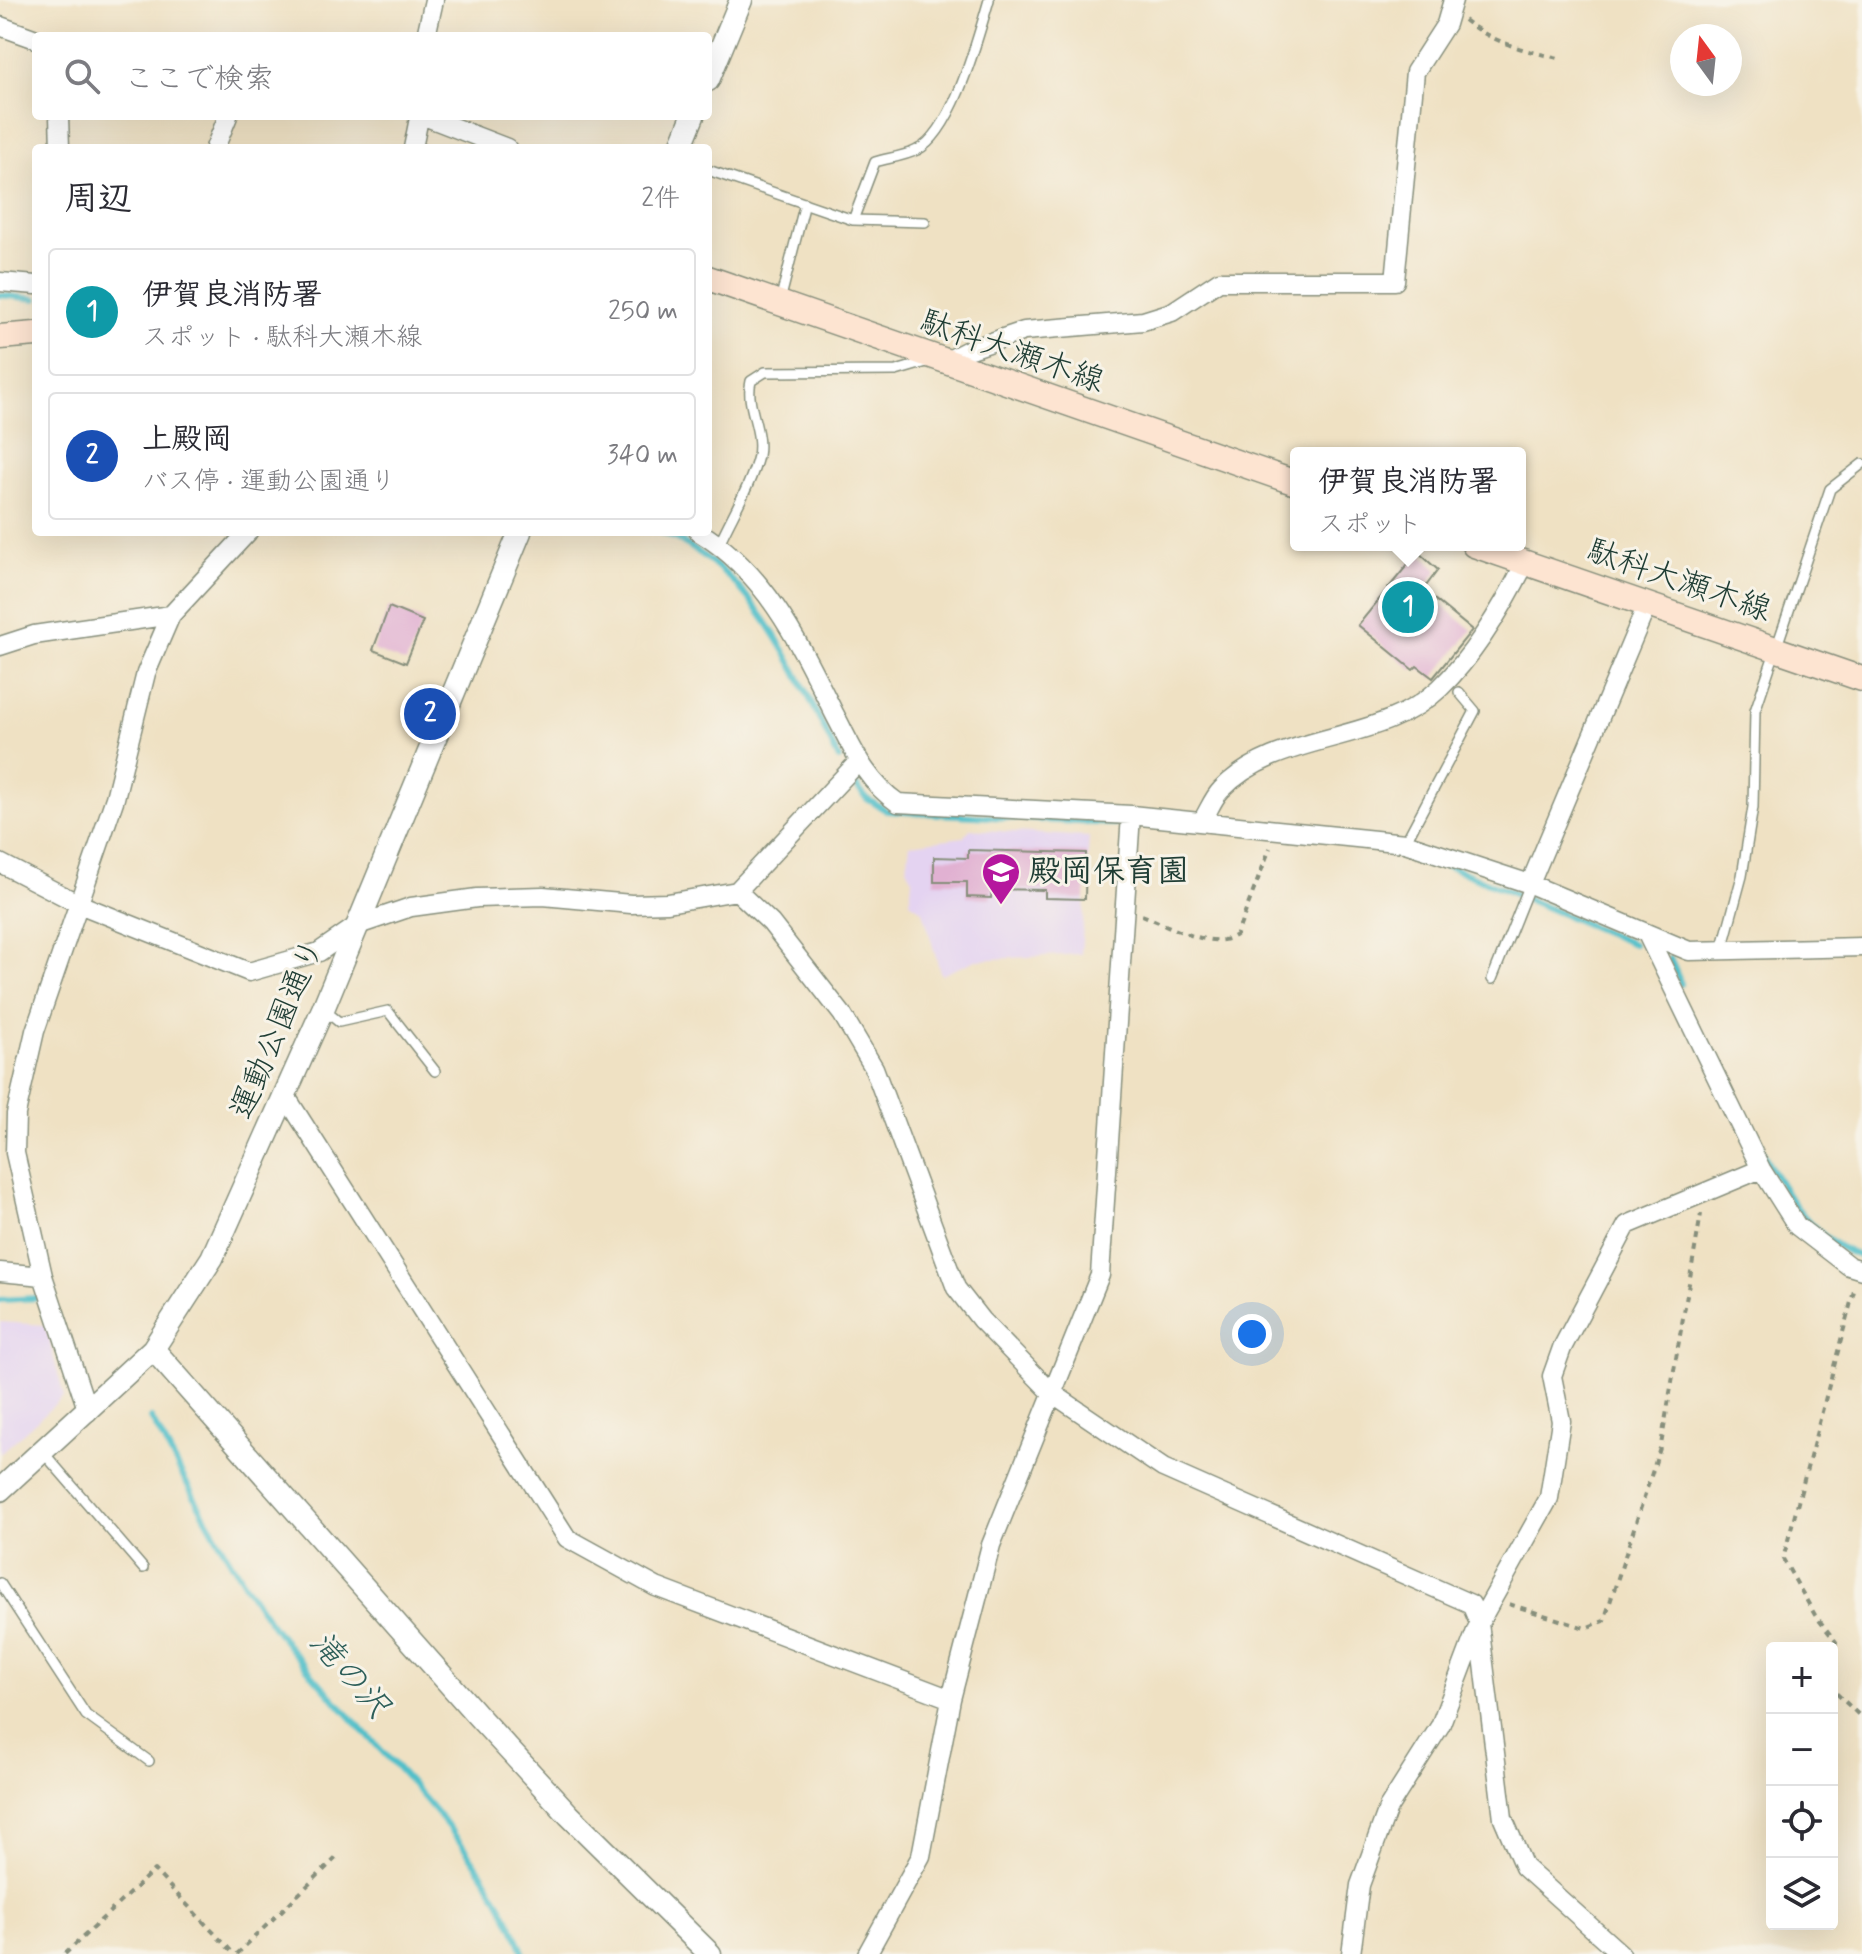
<!DOCTYPE html>
<html lang="ja">
<head>
<meta charset="utf-8">
<style>
  :root { --surface:#fff; --page:#f2f2f3; --text:#2b2b33; --muted:#7c7c81; --line:#e1e1e2; --accent:#7c3aed }
  body { margin:0; font-family:Mynerve,"Klee One",sans-serif; background:var(--page); color:var(--text) }
  .controls { position:absolute; right:24px; bottom:24px; display:grid; overflow:hidden; border-radius:8px; box-shadow:0 8px 32px #0002 }
  .controls button { width:72px; height:72px; display:grid; place-items:center; padding:0; border:0; border-bottom:2px solid var(--line); background:var(--surface); color:var(--text); font:40px sans-serif }
  .compass { position:absolute; left:1670px; top:24px; width:72px; height:72px; border-radius:50%; background:var(--surface); box-shadow:0 8px 32px #0002; rotate:345deg }
  .you { position:absolute; left:1252px; top:1334px; width:28px; height:28px; margin:-20px; border:6px solid #fff; border-radius:50%; background:#1a73e8; box-shadow:0 0 0 12px #1a73e833 }
  .badge { display:grid; place-items:center; width:52px; height:52px; border-radius:50%; background:var(--accent); color:#fff; font-size:26px; font-weight:700 }
  .pin { position:absolute; translate:-50% -50%; border:4px solid #fff; box-shadow:0 2px 8px #0006 }
  .popup { position:absolute; left:1290px; top:447px; width:236px; height:104px; box-sizing:border-box; display:grid; place-content:center; border-radius:8px; background:var(--surface); filter:drop-shadow(0 2px 6px #0005); font-size:26px; white-space:nowrap; color:var(--muted) }
  .popup b { font-size:30px; color:var(--text) }
  .popup::after { content:''; position:absolute; left:50%; top:100%; margin-left:-16px; border:16px solid transparent; border-top-color:var(--surface) }
  .list { margin:0; padding:0; list-style:none }
  h2 { display:flex; justify-content:space-between; align-items:center; height:104px; margin:0; padding:0 32px; font-size:34px }
  h2 small { font-size:26px; font-weight:400; color:var(--muted) }
  .list li { display:grid; grid-template-columns:52px 1fr auto; gap:24px; align-items:center; box-sizing:border-box; height:128px; margin:0 16px 16px; padding:0 16px; border:2px solid var(--line); border-radius:8px }
  .list b { display:block; font-size:30px; white-space:nowrap }
  .list p { margin:0; font-size:26px; white-space:nowrap; color:var(--muted) }
  .list em { font-size:26px; font-style:normal; color:var(--muted) }
  .icon { flex:none; width:44px; height:44px; fill:none; stroke:currentColor; stroke-width:2; stroke-linecap:round; stroke-linejoin:round }
  .map { position:relative; flex:none; width:1862px; height:1954px; overflow:hidden }
  .search { position:absolute; background:var(--surface); box-shadow:0 8px 32px #0002; left:32px; top:32px; width:680px; height:88px; display:flex; align-items:center; gap:20px; box-sizing:border-box; padding:0 28px; border-radius:8px; color:var(--muted); font-size:30px }
  .panel { position:absolute; background:var(--surface); box-shadow:0 8px 32px #0002; left:32px; top:144px; width:680px; height:392px; border-radius:8px }
  .map>svg:first-child { display:block }
  .built { fill:#e4d3f1 }
  .lines { fill:none; stroke-linecap:round; stroke-linejoin:round }
  .stream { stroke:#51bfc9; stroke-width:6 }
  .building { fill:#e1b1d2 }
  .service-casing { stroke:#878f7c; stroke-width:12 }
  .minor-casing { stroke:#878f7c; stroke-width:21 }
  .tertiary-casing { stroke:#878f7c; stroke-width:25 }
  .secondary-casing { stroke:#878f7c; stroke-width:27 }
  .path { stroke:#878f7c; stroke-width:4; stroke-dasharray:6 6; stroke-linecap:butt }
  .service { stroke:#fff; stroke-width:9 }
  .minor { stroke:#fff; stroke-width:18 }
  .tertiary { stroke:#fff; stroke-width:22 }
  .secondary { stroke:#fde4d1; stroke-width:24 }
  .labels { text-anchor:middle; dominant-baseline:central; stroke-width:6; stroke-linejoin:round; paint-order:stroke }
  .street-label { font-size:32px; fill:#1f3d34; stroke:#f7f3e8 }
  .poi-label { font-size:32px; font-weight:bold; fill:#1f3d34; stroke:#f7f3e8; text-anchor:start }
  .water-label { font-size:34px; font-style:italic; fill:#2c5e59; stroke:#f7f3e8 }
</style>
</head>
<body>
<div class="map">
<svg width="1862" height="1954" viewBox="0 0 1862 1954">
  <rect width="100%" height="100%" fill="#f7f3e8"/>
  <filter id="ink" filterUnits="userSpaceOnUse"><feTurbulence type="fractalNoise" baseFrequency=".0125" numOctaves="2"/><feDisplacementMap in="SourceGraphic" scale="16" xChannelSelector="R" yChannelSelector="G"/><feConvolveMatrix kernelMatrix="1 2 1 2 8 2 1 2 1" color-interpolation-filters="sRGB"/></filter>
  <filter id="wash" filterUnits="userSpaceOnUse"><feTurbulence type="fractalNoise" baseFrequency=".006" numOctaves="4" result="noise"/><feDisplacementMap in="SourceGraphic" scale="32" xChannelSelector="R" yChannelSelector="G"/><feGaussianBlur stdDeviation="1.8" result="paint"/><feColorMatrix in="noise" values="0 0 0 0 0 0 0 0 0 0 0 0 0 0 0 0 0 1.4 0 .05"/><feComposite in="paint" operator="in"/></filter>
  <g filter="url(#wash)">
    <rect width="100%" height="100%" fill="#efe1c3"/>
    <path class="built" d="M 970,829 L 1089,837 L 1081,954 L 976,960 L 941,975 L 923,911 L 910,902 L 912,879 L 907,867 L 910,844 L 964,837 Z
      M 0,1322 L 45,1325 L 64,1396 L 0,1454 Z"/>
    <g class="lines">
      <path class="stream" d="M 0,295 L 36,299
        M 661,532 C 758,572 795,671 839,759
        M 851,780 L 867,799 L 887,811 L 1114,824
        M 1392,851 L 1453,868 L 1633,944
        M 1670,958 L 1681,984
        M 1761,1149 C 1783,1192 1814,1242 1862,1257
        M 0,1300 L 38,1298
        M 151,1418 C 193,1492 236,1582 289,1647 C 367,1744 480,1835 524,1954"/>
    </g>
    <g id="blocks">
      <path class="building" d="M 1418,552 L 1438,570 L 1423,590 L 1472,630 L 1433,678 L 1417,666 L 1413,670 L 1358,625 Z
        M 389,607 L 423,621 L 406,663 L 373,650 Z
        M 968,850 L 1086,853 L 1085,899 L 1045,898 L 1045,890 L 992,889 L 991,898 L 967,897 L 967,882 L 934,882 L 934,857 L 968,858 Z"/>
    </g>
  </g>
  <g filter="url(#ink)">
    <use href="#blocks" fill-opacity="0" stroke="#878f7c" stroke-width="2"/>
    <g class="lines">
      <defs>
        <path id="service" d="M 708,170 L 853,220 L 875,162 C 889,158 905,156 917,150 C 953,133 978,37 989,0
          M 853,220 L 925,222
          M 780,301 L 805,203
          M 719,544 C 731,517 751,485 758,456 C 763,429 745,406 751,381 L 765,372 L 896,371 L 930,361
          M 1405,843 L 1475,711 L 1459,692
          M 1722,950 L 1742,876 L 1753,807 L 1755,711 L 1830,489 L 1862,464
          M 1492,979 L 1530,884
          M 323,1009 L 339,1022 L 388,1011 L 435,1071
          M 43,1452 L 143,1568
          M 0,1583 L 86,1715 L 149,1761"/>
        <path id="minor" d="M 0,26 L 36,39
          M 426,36 L 434,0
          M 59,116 L 60,148
          M 424,116 L 507,148
          M 215,148 L 228,116
          M 413,148 L 419,118
          M 0,282 L 36,285
          M 945,362 L 968,350 L 1024,331 L 1143,321 L 1172,312 L 1219,281 L 1395,281 L 1415,72 L 1446,24 L 1453,0
          M 699,532 C 767,573 800,645 835,715 C 853,749 865,780 898,803 L 1131,815 L 1405,843 L 1530,884 L 1689,951 L 1862,947
          M 0,646 L 34,635 L 171,615
          M 1202,821 C 1208,812 1213,798 1221,790 C 1278,730 1380,746 1440,688 C 1474,655 1504,605 1525,563
          M 0,863 L 79,904 L 249,972 L 319,952 L 358,925 L 411,907 L 477,898 L 543,896 L 631,904 L 668,903 L 737,891 L 859,761
          M 1530,884 L 1647,605
          M 737,891 L 771,923 L 842,1014 L 874,1068 L 956,1288 L 981,1320 L 1052,1393 L 1163,1468 L 1471,1604 L 1479,1623 L 1503,1818 L 1524,1867 L 1621,1954
          M 1648,936 L 1761,1169 L 1797,1226 L 1849,1266 L 1862,1270
          M 285,1095 L 567,1538 L 656,1587 L 951,1699
          M 0,1272 L 43,1276
          M 88,1412 L 43,1276 L 15,1153 L 16,1114 L 35,1031 L 115,798 L 146,673 L 171,615 L 248,532
          M 867,1954 L 921,1856 L 951,1699 L 991,1545 L 1100,1275 L 1131,815
          M 1351,1954 L 1360,1885 L 1388,1808 L 1440,1726 L 1479,1623 L 1549,1498 L 1561,1421 L 1552,1376 L 1562,1348 L 1627,1225 L 1761,1169"/>
        <path id="tertiary" d="M 708,80 L 741,0
          M 680,148 L 693,116
          M 153,1349 L 477,1715 L 569,1815 L 710,1954
          M 0,1490 L 153,1349 L 212,1258 L 323,1009 L 520,532"/>
        <path id="secondary" d="M 708,278 L 1296,483
          M 0,337 L 36,334
          M 1474,545 L 1862,679"/>
      </defs>
      <use href="#service" class="service-casing"/>
      <use href="#minor" class="minor-casing"/>
      <use href="#tertiary" class="tertiary-casing"/>
      <use href="#secondary" class="secondary-casing"/>
      <path class="path" d="M 1464,20 C 1495,44 1526,51 1563,59
        M 1142,915 C 1166,924 1215,953 1237,934 L 1270,848
        M 1509,1604 L 1585,1628 L 1604,1621 L 1661,1445 L 1701,1214
        M 1832,1656 L 1836,1642 L 1815,1615 L 1783,1559 L 1855,1287
        M 1832,1683 L 1833,1690 L 1862,1718
        M 65,1954 L 154,1870 L 234,1954
        M 237,1954 L 337,1857"/>
      <use href="#service" class="service"/>
      <use href="#minor" class="minor"/>
      <use href="#tertiary" class="tertiary"/>
      <use href="#secondary" class="secondary"/>
    </g>
  </g>
  <defs>
    <symbol id="school-pin" viewBox="-11 -11 22 30"><path d="M0 17L-7.5 6A9.5 9.5 0 1 1 7.5 6Z" fill="#b5179e" stroke="#f7f3e8"/><path d="M0-5L7-2L0 1L-7-2ZM-4 1L0 2.5L4 1V4Q0 6-4 4Z" fill="#fff"/></symbol>
  </defs>
  <g fill-rule="evenodd">
    <use href="#school-pin" x="979" y="850" width="44" height="60"/>
  </g>
  <g class="labels">
    <g class="street-label">
      <text transform="translate(1012 352) rotate(19)">駄科大瀬木線</text>
      <text transform="translate(1679 581) rotate(19)">駄科大瀬木線</text>
      <text transform="translate(278 1029) rotate(-67)">運動公園通り</text>
    </g>
    <g class="poi-label">
      <text x="1029" y="872">殿岡保育園</text>
    </g>
    <g class="water-label">
      <text transform="translate(349 1675) rotate(49)">滝の沢</text>
    </g>
  </g>
</svg>
<div class="controls">
<button>+</button>
<button>−</button>
<button><svg class="icon" aria-label="locate" viewBox="0 0 24 24"><circle cx="12" cy="12" r="6"/><path d="M12 2v4M12 18v4M2 12h4M18 12h4"/></svg></button>
<button><svg class="icon" aria-label="layers" viewBox="0 0 24 24"><path d="M12 4l9 5-9 5-9-5zM3 14l9 5 9-5"/></svg></button>
</div>
<svg class="compass" viewBox="-18 -18 36 36"><path d="M0-13l5 13h-10z" fill="#e53935"/><path d="M0 13l5-13h-10z" fill="#7c7c81"/></svg>
<div class="you"></div>
<div class="pin badge" style="left:1408px;top:607px;background:#0f9aa8">1</div>
<div class="popup"><b>伊賀良消防署</b>スポット</div>
<div class="pin badge" style="left:430px;top:714px;background:#1a4fb4">2</div>
<div class="search"><svg class="icon" aria-label="search" viewBox="0 0 24 24"><circle cx="10" cy="10" r="6"/><path d="M15 15l6 6"/></svg>ここで検索</div>
<section class="panel">
<h2>周辺<small>2件</small></h2>
<ul class="list">
<li><span class="badge" style="background:#0f9aa8">1</span><div><b>伊賀良消防署</b><p>スポット · 駄科大瀬木線</p></div><em>250 m</em></li>
<li><span class="badge" style="background:#1a4fb4">2</span><div><b>上殿岡</b><p>バス停 · 運動公園通り</p></div><em>340 m</em></li>
</ul>
</section>
</div>
</body>
</html>
